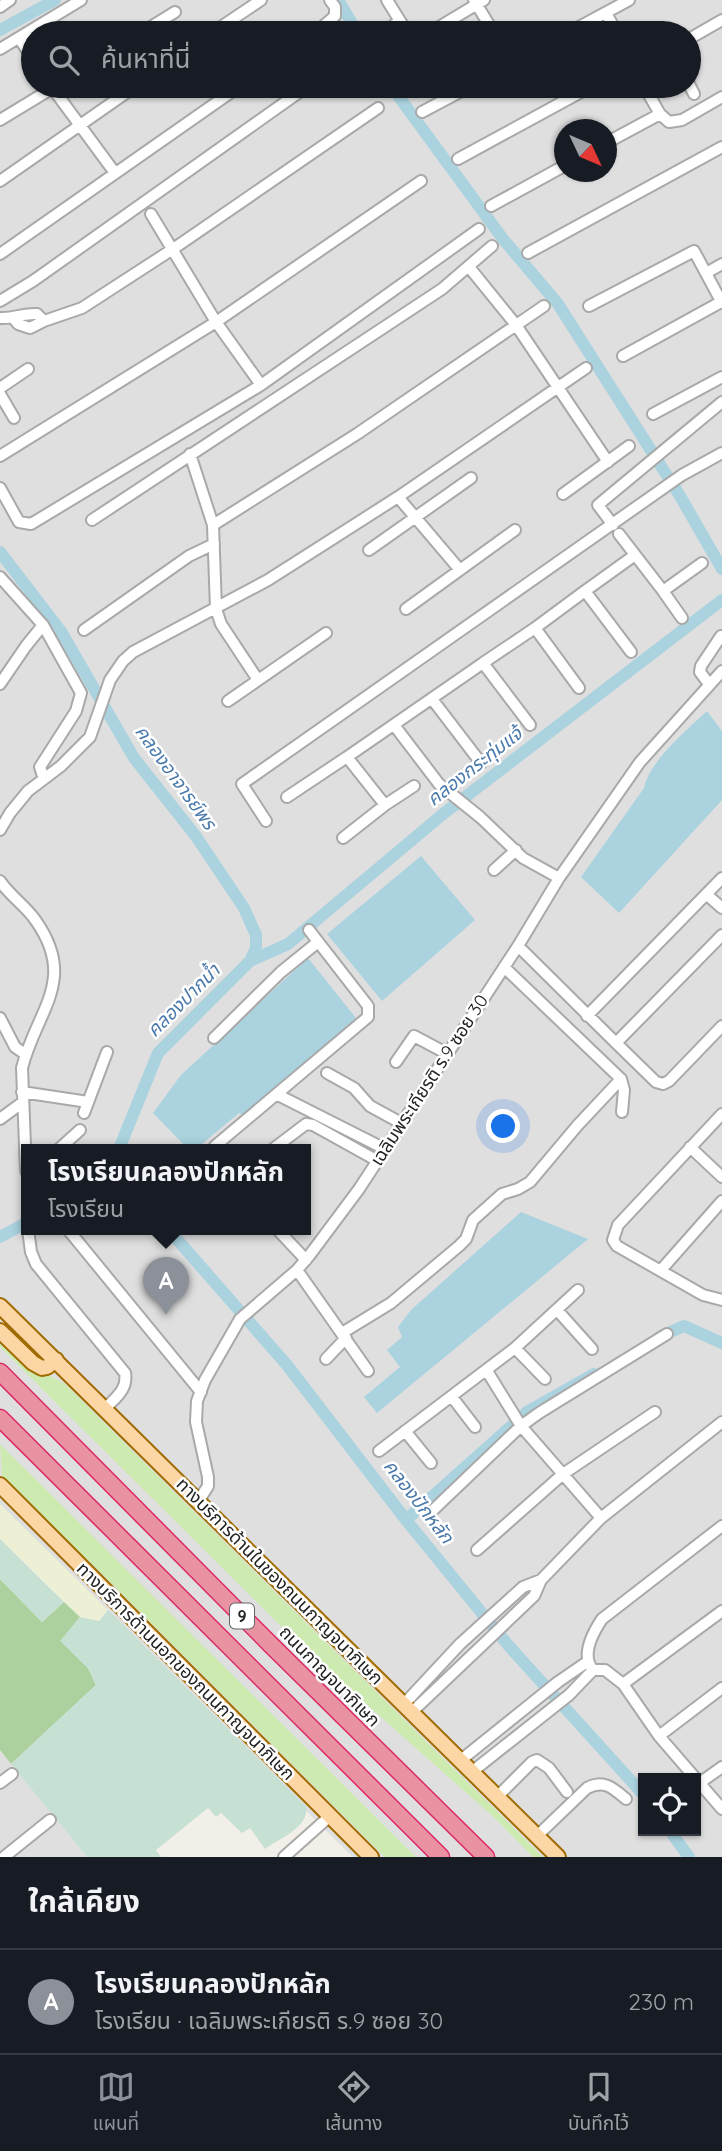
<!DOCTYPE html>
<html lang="th">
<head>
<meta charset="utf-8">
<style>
  :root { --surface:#171b24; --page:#242831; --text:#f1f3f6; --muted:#9ea1a6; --line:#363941; --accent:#8c9099 }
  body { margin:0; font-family:Quicksand,"Noto Sans Thai",sans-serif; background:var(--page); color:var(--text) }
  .controls { position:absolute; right:21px; bottom:21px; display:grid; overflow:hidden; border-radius:0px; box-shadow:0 2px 5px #0004 }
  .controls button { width:63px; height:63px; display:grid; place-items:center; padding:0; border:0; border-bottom:2px solid var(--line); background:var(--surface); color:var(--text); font:35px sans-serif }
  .compass { position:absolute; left:554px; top:119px; width:63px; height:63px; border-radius:50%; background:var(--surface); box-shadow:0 2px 5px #0004; rotate:134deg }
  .you { position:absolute; left:504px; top:1127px; width:24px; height:24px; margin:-18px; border:5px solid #fff; border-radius:50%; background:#1a73e8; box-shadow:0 0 0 10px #1a73e833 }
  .badge { display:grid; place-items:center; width:46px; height:46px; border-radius:50%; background:var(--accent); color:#fff; font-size:23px; font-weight:700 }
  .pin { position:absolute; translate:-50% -58px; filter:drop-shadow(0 2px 4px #0008) }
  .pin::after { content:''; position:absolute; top:37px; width:24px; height:21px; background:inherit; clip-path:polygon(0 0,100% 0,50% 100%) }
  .popup { position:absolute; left:21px; top:1144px; width:290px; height:91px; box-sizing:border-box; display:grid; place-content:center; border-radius:0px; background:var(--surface); filter:drop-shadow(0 2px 5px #0005); font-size:23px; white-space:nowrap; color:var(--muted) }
  .popup b { font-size:26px; color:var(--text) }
  .popup::after { content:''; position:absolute; left:50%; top:100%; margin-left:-14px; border:14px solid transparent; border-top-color:var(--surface) }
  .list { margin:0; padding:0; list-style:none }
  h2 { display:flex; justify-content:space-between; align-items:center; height:91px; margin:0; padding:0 28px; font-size:30px }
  h2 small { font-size:23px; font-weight:400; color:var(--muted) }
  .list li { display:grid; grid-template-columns:46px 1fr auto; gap:21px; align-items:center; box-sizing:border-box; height:105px; padding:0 28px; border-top:2px solid var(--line) }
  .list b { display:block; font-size:26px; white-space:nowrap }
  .list p { margin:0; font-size:23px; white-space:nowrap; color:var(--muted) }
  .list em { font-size:23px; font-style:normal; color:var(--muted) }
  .icon { flex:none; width:38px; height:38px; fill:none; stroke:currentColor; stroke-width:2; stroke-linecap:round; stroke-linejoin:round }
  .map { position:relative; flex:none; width:722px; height:1857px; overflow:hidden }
  .search { position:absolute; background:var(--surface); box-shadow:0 2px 5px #0004; left:21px; right:21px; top:21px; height:77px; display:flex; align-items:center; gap:18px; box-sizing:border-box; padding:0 24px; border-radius:38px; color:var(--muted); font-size:26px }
  .sheet { height:196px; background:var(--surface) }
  nav { display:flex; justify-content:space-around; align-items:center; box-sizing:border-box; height:98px; border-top:2px solid var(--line); background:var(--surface); font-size:19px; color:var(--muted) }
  nav a { display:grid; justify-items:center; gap:4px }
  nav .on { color:var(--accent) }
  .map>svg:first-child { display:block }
  .residential { fill:#e0dfdf; fill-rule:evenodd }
  .farmland { fill:#eef0d5 }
  .grass { fill:#cdebb0 }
  .forest { fill:#add19e }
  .wetland { fill:#c6e0d4 }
  .water { fill:#aad3df }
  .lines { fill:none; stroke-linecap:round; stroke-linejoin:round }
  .canal { stroke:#aad3df; stroke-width:12 }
  .minor-casing { stroke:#a9a9a9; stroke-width:14 }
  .major-casing { stroke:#a06b00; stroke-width:18 }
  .highway-casing { stroke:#dc2a67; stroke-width:19 }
  .minor { stroke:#fff; stroke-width:10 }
  .major { stroke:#fcd6a4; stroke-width:14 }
  .highway { stroke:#e892a2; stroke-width:16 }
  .labels { text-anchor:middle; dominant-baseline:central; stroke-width:5; stroke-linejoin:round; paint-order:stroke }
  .shield { fill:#fff; stroke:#646464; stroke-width:2 }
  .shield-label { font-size:16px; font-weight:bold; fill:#222 }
  .street-label { font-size:18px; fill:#222; stroke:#fff }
  .water-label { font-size:19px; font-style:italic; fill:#4a7aab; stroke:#fff }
</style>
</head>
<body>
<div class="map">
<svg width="722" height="1857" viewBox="0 0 722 1857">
  <rect width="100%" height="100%" fill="#f2efe9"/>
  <path class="residential" d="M 0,0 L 722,0 L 722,1857 L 353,1857 L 0,1509 ZM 33,33 L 689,33 L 689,86 L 33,86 ZM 564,130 L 606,130 L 606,172 L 564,172 ZM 26,1149 L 306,1149 L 306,1229 L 26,1229 ZM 643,1778 L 696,1778 L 696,1831 L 643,1831 Z
    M 0,1750 L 87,1857 L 0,1857 Z"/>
  <path class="farmland" d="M 0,1504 L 108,1610 L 99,1622 L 81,1618 L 0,1539 Z"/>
  <path class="grass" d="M 0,1336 L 47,1374 L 65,1384 L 543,1857 L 533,1857 L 497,1820 L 303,1648 L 0,1347 Z
    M 0,1444 L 416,1857 L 385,1857 L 100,1572 L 2,1478 Z"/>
  <path class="forest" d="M 0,1579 L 42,1622 L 64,1602 L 80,1617 L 61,1641 L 88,1668 L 96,1685 L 11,1764 L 0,1750 Z"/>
  <path class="wetland" d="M 0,1539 L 64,1602 L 42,1622 L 0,1579 Z
    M 108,1610 L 306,1806 C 310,1827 280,1838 265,1849 L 250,1828 L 242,1833 L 221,1813 L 216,1817 L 208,1808 L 156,1850 L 161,1857 L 87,1857 L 11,1764 L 96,1685 L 88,1668 L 60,1641 L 80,1617 L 99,1621 Z"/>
  <path class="water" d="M 707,711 L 722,731 L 722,800 L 619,913 L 581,877 L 644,788 C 650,760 686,731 707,711 Z
    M 421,856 L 475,920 L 382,1001 L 327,934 Z
    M 308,958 L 356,1018 L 245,1116 L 239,1113 L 196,1149 L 188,1149 L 153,1113 L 181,1075 Z
    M 521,1212 L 588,1239 L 377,1413 L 364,1397 L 400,1367 L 387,1350 L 402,1337 L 398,1327 L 411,1310 Z"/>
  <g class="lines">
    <path class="canal" d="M 338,0 L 358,33
      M 0,30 L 55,0
      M 391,86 L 503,239 L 558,304 L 680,496 L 722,569
      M 0,552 L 62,633 L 134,758 L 195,835 L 244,908 L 256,935 L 256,948 L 250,961 L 158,1053 L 119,1149
      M 250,961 L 288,944 L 443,814 L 722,600
      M 168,1229 L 287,1365 L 406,1520 L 508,1645 L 643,1794
      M 0,1237 L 26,1223
      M 659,1337 L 684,1326 L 722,1343
      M 406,1520 L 527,1412 L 594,1374
      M 670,1831 L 689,1857"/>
    <defs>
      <path id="minor" d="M 474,0 L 491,28
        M 0,7 L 10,0
        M 606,13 L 617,33
        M 400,21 L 408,33
        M 141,33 L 175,12
        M 212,33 L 261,0
        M 315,33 L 335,16 L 335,7 L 330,0
        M 382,33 L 400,21 L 387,0
        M 429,33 L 484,0
        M 568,33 L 629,0
        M 19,38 L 33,59
        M 689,39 L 722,20
        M 0,49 L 81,0
        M 689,84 L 694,94
        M 51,86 L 115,173
        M 644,86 L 660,114 L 669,122 L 682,120 L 722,97
        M 422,112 L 471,86
        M 0,120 L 56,86
        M 606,143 L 660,114
        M 458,159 L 592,86
        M 0,181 L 136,86
        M 491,206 L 564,166
        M 151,214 L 216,322 L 261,385
        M 528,253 L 722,147
        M 0,254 L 240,86
        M 469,267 L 516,325 L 608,462
        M 706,273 L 722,264
        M 0,301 L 33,281 L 308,86
        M 589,306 L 694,251 L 722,303
        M 0,318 C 14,319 23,313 37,314 L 44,321
        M 14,319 L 18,324 L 30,328 L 44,321 L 82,308 L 173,249 L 378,108
        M 623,356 L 721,302
        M 0,388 L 28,369
        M 0,394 L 14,418
        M 653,414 L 722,377
        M 190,454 L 213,525 L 216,609 L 221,624 L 258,680
        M 0,456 L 216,322 L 421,181
        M 0,488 L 19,522 L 31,524 L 261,385 L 479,229
        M 563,494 L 629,446
        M 92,520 L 442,289 L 492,246
        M 213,525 L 357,434 L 544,306
        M 613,525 L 598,505 L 722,402
        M 619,534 L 663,591
        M 369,550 L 471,478
        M 460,570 L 398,497 L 586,368
        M 0,577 L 43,625 L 81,693 L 76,711 L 40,767 L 44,779
        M 406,609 L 515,530
        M 682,618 L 663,591 L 702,563
        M 84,630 L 189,556 L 214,544
        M 631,652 L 585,591 L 635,555
        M 0,684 L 26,646 L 43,625
        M 709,684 L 700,672 L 701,666 L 721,636
        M 579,688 L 535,628 L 585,591
        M 432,699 L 481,763
        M 228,701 L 326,633
        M 394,725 L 439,784 L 480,817 L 523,858 L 559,878
        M 530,725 L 483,663 L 535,628
        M 414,786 L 385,805 L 347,757 L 483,663
        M 287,797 L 347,757
        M 266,821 L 242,784 L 682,475 L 722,453
        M 0,830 L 10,813 L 28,791 L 61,766 L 90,737 L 110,680 L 123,661 L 133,652 L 268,580 L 398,497
        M 343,838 L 385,805
        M 494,870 L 516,850
        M 0,881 C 10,896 26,906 36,921 C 78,981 36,1011 22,1068 L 26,1171
        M 706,894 L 722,908
        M 722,935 L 616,1043 L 656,1082 L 663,1084 L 669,1081 L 722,1026
        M 518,946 L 616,1043
        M 504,967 L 621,1079 L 624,1090 L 622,1112
        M 587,1016 L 722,878
        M 0,1018 L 15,1047 L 25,1054
        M 214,1038 L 281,972 L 318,942
        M 396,1062 L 414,1036 L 446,1053
        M 327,1073 L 354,1088 L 370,1106 L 401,1123
        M 22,1092 L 88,1102
        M 278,1095 L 383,1148
        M 84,1113 L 107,1052
        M 722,1114 L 618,1225 L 613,1240 L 617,1246 L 703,1295 L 722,1300
        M 0,1119 L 23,1102
        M 215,1146 L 368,1017 L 368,1006 L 309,930
        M 690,1147 L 722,1177
        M 59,1149 L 80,1130
        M 273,1149 L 306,1124 L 313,1125 L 376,1160
        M 28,1229 L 31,1252 L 36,1264 L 125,1373 C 128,1389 116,1397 106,1408
        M 277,1229 L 306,1260
        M 70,1232 L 201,1392
        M 297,1270 L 368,1371
        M 661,1270 L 722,1201
        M 557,1310 L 592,1349
        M 342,1333 L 391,1303 L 459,1246 L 466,1239 L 473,1220 L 502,1194 L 518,1189 L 530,1182 L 577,1126 L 621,1079
        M 515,1348 L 545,1379
        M 326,1359 L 346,1338
        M 487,1371 L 521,1426 L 601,1518
        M 452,1397 L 475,1427
        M 405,1431 L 431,1463
        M 379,1451 L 515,1348 L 578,1290
        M 198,1502 L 208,1486 L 208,1477 L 196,1422 L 197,1401 L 205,1380 L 240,1319 L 297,1270 L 309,1256 L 359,1189 L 518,946 L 559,878 L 640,762 L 722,671
        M 431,1512 L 521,1426 L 539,1413 L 667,1334
        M 477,1550 L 563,1474 L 655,1412
        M 593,1670 C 581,1656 592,1634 602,1619 L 722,1526
        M 623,1684 L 722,1611
        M 405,1703 L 460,1644 L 523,1587 L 541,1580
        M 413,1711 L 534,1596 L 541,1580 L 601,1518 L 722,1422
        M 659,1736 L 722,1688
        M 461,1760 L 558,1682 L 587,1662
        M 473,1771 L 569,1695 L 593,1670 L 605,1670 L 623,1684 L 659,1736 L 722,1809
        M 701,1782 L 722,1767
        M 0,1783 L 12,1774
        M 497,1797 L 532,1762 L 537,1760 L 549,1768 L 567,1792
        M 537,1836 L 587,1788 C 604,1779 613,1788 626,1799
        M 4,1857 L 50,1820
        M 284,1857 L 330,1816"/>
      <path id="major" d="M 0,1306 L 558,1857
        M 0,1331 L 33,1363 L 42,1368 L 47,1367 L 56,1360
        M 0,1485 L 371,1857"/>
      <path id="highway" d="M 0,1372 L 271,1645 L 486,1857
        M 0,1418 L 441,1857"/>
    </defs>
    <use href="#minor" class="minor-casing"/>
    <use href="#major" class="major-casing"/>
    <use href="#highway" class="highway-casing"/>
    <use href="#minor" class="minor"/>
    <use href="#major" class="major"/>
    <use href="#highway" class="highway"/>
  </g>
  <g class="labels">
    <rect class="shield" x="230" y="1603.5" width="24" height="25" rx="5"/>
    <g class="shield-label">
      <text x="242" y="1616">9</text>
    </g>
    <g class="street-label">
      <text transform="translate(429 1080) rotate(-57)">เฉลิมพระเกียรติ ร.9 ซอย 30</text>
      <text transform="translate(280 1581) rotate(45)">ทางบริการด้านในของถนนกาญจนาภิเษก</text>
      <text transform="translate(186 1671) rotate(45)">ทางบริการด้านนอกของถนนกาญจนาภิเษก</text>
      <text transform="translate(330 1676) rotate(45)">ถนนกาญจนาภิเษก</text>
    </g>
    <g class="water-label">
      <text transform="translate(474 766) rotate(-38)">คลองกระทุ่มแจ้</text>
      <text transform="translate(176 777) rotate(54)">คลองอาจารย์พร</text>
      <text transform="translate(183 1000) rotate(-45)">คลองปากน้ำ</text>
      <text transform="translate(419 1501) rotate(52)">คลองปักหลัก</text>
    </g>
  </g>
</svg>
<div class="controls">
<button><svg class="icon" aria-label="locate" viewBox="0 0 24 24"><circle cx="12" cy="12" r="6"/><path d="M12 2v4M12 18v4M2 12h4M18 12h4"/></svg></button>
</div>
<svg class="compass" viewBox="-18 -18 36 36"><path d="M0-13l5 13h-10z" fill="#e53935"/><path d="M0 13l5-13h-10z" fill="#9ea1a6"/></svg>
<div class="you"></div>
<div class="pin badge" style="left:166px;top:1315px">A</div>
<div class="popup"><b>โรงเรียนคลองปักหลัก</b>โรงเรียน</div>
<div class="search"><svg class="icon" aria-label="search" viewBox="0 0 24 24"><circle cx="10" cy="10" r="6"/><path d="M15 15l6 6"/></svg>ค้นหาที่นี่</div>
</div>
<section class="sheet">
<h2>ใกล้เคียง<small></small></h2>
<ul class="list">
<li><span class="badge">A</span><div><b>โรงเรียนคลองปักหลัก</b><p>โรงเรียน · เฉลิมพระเกียรติ ร.9 ซอย 30</p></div><em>230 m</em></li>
</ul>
</section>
<nav>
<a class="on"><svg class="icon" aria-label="map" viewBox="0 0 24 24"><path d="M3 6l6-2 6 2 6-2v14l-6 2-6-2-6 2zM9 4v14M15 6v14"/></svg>แผนที่</a>
<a><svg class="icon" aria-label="directions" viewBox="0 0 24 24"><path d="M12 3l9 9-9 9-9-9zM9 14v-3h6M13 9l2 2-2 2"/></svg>เส้นทาง</a>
<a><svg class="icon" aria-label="saved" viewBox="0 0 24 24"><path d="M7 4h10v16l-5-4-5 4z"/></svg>บันทึกไว้</a>
</nav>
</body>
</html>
